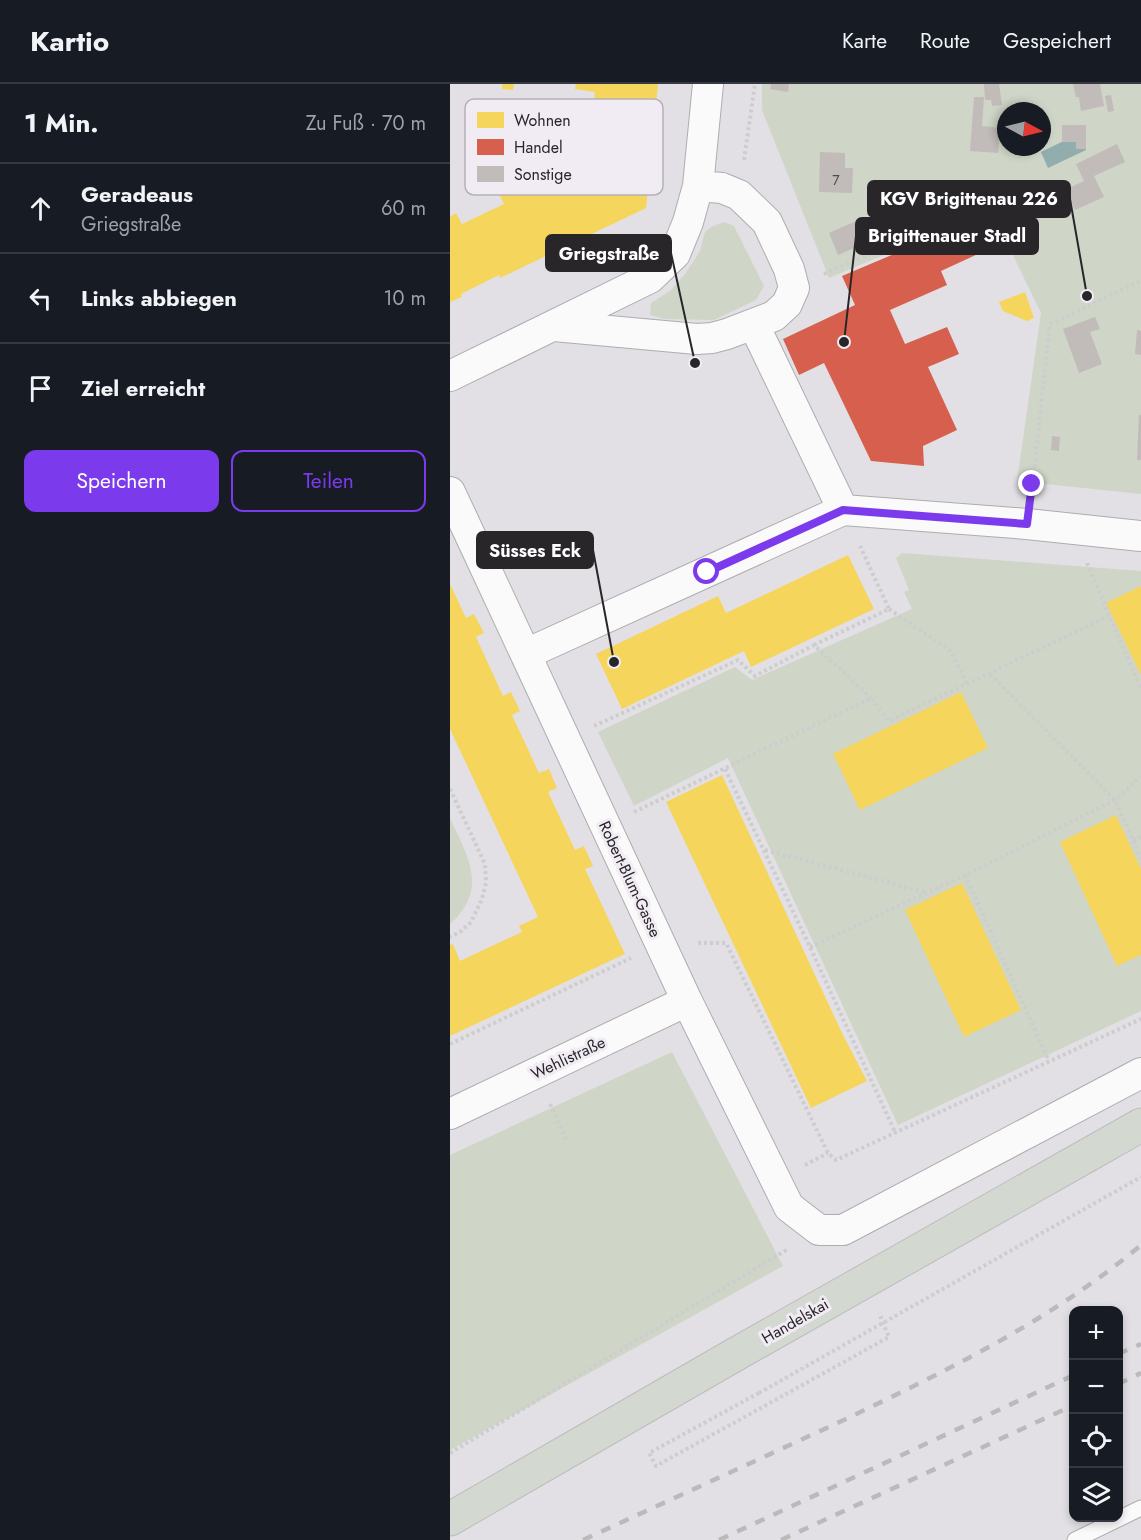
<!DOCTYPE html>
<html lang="de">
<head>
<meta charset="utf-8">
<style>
  :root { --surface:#171b24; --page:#20242c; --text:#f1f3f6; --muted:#9ea1a6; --line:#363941; --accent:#7c3aed }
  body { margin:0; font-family:Jost,sans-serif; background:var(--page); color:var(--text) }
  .controls { position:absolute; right:18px; bottom:18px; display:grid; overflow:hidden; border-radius:12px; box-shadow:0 3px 9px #0003 }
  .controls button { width:54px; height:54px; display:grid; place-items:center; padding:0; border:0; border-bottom:2px solid var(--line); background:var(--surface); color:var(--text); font:30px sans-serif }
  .compass { position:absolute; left:547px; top:18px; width:54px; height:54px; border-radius:50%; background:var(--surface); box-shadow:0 3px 9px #0003; rotate:97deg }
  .stop { position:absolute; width:18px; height:18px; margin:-14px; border:4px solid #7c3aed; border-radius:50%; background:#fff }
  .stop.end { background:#7c3aed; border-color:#fff; box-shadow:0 2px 6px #0008 }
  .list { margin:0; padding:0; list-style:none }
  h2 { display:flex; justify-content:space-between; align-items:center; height:78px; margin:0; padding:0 24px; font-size:26px }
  h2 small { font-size:20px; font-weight:400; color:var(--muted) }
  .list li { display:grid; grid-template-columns:39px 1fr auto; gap:18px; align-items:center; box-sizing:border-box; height:90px; padding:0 24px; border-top:2px solid var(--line) }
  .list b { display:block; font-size:22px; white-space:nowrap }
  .list p { margin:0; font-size:20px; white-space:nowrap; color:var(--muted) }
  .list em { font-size:20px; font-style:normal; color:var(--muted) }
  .actions { display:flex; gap:12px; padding:18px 24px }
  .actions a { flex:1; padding:14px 0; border:2px solid var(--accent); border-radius:12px; text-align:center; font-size:21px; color:var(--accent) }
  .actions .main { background:var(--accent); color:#fff }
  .icon { flex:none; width:33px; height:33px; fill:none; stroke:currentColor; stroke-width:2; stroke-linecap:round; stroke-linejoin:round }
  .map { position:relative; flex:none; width:691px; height:1456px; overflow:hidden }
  header { display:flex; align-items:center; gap:36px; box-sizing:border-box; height:84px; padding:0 30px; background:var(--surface); border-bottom:2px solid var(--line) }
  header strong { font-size:28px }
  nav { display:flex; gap:33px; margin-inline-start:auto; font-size:21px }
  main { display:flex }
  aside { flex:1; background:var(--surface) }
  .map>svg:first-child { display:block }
  .green { fill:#cfd5c7; fill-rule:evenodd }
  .water { fill:#91adae }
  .homes { fill:#f6d55c }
  .shops { fill:#d6604d }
  .building { fill:#c1bcb9 }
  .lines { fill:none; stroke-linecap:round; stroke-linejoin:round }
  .lane-casing { stroke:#adacaf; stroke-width:17 }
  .street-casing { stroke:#adacaf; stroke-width:32 }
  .highway-casing { stroke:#bdbcbe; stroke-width:35 }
  .path { stroke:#cecdce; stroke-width:4; stroke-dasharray:3 3; stroke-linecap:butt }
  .lane { stroke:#fbfafb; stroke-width:15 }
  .street { stroke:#fbfafb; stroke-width:30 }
  .highway { stroke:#d3d8d1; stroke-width:33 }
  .rail { stroke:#bababb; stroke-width:4.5; stroke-dasharray:10 10; stroke-linecap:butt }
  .highway-bridge-casing { stroke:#bdbcbe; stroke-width:35; stroke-linecap:butt }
  .path-bridge { stroke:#cecdce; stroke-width:4; stroke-dasharray:3 3; stroke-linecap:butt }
  .highway-bridge { stroke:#d3d8d1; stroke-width:33 }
  .route { stroke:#7c3aed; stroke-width:8 }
  .labels { text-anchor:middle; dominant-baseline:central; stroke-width:6; stroke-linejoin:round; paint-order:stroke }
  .number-label { font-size:14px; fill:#4e4c4d }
  .street-label { font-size:16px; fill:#282629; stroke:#f1ebf4 }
  .key { fill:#f1ebf4; stroke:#b5b0b7; stroke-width:1.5 }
  .key-label { font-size:16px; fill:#282629 }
  .leader { fill:none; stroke:#282629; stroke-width:2 }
  .callout-dot { fill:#282629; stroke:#f1ebf4; stroke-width:2 }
  .callout { fill:#282629; stroke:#282629; stroke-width:2 }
  .callout-label { font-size:18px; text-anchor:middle; font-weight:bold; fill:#fff }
</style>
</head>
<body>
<header>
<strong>Kartio</strong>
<nav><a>Karte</a><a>Route</a><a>Gespeichert</a></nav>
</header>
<main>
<aside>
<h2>1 Min.<small>Zu Fuß · 70 m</small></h2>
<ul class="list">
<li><svg class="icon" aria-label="ahead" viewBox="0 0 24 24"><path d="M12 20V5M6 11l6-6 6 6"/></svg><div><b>Geradeaus</b><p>Griegstraße</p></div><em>60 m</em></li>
<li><svg class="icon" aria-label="left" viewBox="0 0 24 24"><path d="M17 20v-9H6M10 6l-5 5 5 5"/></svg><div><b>Links abbiegen</b></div><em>10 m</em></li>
<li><svg class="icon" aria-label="arrive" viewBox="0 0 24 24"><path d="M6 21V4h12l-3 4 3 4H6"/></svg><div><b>Ziel erreicht</b></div></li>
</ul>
<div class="actions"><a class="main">Speichern</a><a>Teilen</a></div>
</aside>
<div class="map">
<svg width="691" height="1456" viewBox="0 0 691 1456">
  <rect width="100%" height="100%" fill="#e2e0e4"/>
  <path class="green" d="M 312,0 L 691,0 L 691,410 L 567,397 L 591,229 L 541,126 L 379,194 L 312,26 ZM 556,27 L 592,27 L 592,63 L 556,63 Z
    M 274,138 L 284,142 L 314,202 L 306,216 L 264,236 L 215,235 L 200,231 L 201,219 L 220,207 L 235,190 L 250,167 L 255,148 L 261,143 Z
    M 452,469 L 691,487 L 691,927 L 448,1041 L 278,674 L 184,722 L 148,648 L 285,583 L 302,596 L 462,525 L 454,508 L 459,506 L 446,474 Z
    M 0,734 C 18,773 39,805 0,840 Z
    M 222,968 L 333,1182 L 0,1366 L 0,1071 Z"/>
  <path class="water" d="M 628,50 L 636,66 L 598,84 L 591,68 Z"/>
  <path class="homes" d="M 52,0 L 64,0 L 63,6 L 52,5 Z
    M 126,0 L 208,0 L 196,124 L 50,194 L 49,191 L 11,210 L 12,213 L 0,218 L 0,133 L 6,129 L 12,140 L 54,120 L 49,110 L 55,107 L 51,100 L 61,94 L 65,102 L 71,99 L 77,109 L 122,86 L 118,84 L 121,80 L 112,73 L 120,63 L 129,69 L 132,65 L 137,69 L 145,8 L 125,5 Z
    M 575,208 L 584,234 L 577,237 L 553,227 L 549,218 Z
    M 398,471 L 424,525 L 301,583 L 294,567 L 172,625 L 146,570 L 268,512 L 276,529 Z
    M 0,500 L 16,534 L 24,530 L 34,549 L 26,553 L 53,612 L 61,608 L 70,627 L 62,631 L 89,689 L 99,685 L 107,704 L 98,708 L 125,766 L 134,762 L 143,782 L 135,785 L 175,870 L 0,952 L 0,861 L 3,860 L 10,877 L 72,848 L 69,842 L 88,833 L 0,645 Z
    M 691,502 L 691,591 L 656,519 Z
    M 511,608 L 538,664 L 410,726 L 383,670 Z
    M 272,691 L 392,949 L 417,997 L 361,1024 L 216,718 Z
    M 666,731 L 691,785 L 691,871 L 667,882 L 610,758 Z
    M 512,799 L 571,926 L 514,953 L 455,826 Z"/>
  <path class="shops" d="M 541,129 L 554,158 L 491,187 L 497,201 L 440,226 L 455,260 L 497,243 L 509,270 L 478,283 L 507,346 L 473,362 L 474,382 L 421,377 L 374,279 L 349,291 L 333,255 L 405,221 L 392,192 Z"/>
  <path class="building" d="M 321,0 L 339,0 L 338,8 L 320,5 Z
    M 534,0 L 549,0 L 552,21 L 542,22 L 541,16 L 535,16 Z
    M 623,0 L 650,0 L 654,22 L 631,27 L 629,13 L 626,13 Z
    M 661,11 L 664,27 L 658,28 L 655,12 Z
    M 524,13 L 534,13 L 532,42 L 550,44 L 548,69 L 520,67 Z
    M 612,41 L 636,41 L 636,65 L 626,65 L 626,58 L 612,58 Z
    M 667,60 L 675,78 L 644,92 L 654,113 L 625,126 L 615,106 L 634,97 L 626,80 Z
    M 370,68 L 395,69 L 395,84 L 403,84 L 402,109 L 369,108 Z
    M 587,100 L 600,130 L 552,150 L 540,122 Z
    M 413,134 L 423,156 L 388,171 L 379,149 Z
    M 645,233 L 650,245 L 640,248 L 652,280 L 629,289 L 613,245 Z
    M 687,246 L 691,247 L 691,271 L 685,270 Z
    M 689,331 L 691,331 L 691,376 L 687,376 Z
    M 602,352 L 610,353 L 609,367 L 601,366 Z"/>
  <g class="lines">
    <defs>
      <path id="lane" d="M 625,1456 L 691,1424"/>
      <path id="street" d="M 304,241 L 393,426
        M 104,242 L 247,255 L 262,254 L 277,250 L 324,232 L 337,220 L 344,204 L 339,185 L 317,138 L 289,111 L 272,104 L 248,102
        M 0,292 L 200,194 L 225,170 L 238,138 L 248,102 L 258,0
        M 0,408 L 237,917 L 339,1123 L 369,1146 L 393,1146 L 691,989
        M 76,570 L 393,426 L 577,440 L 691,452
        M 0,1030 L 237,917"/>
      <path id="highway" d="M 638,1071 L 691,1041
        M 0,1435 L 286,1270"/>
    </defs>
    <use href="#lane" class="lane-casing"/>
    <use href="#street" class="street-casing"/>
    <use href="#highway" class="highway-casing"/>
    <path class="path" d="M 294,76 L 305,0
      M 374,190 L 533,120
      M 582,407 L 600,240 L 691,197
      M 637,479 L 691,605
      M 439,525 L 501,567 L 517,600
      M 364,561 L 439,525 L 410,462
      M 540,590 L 665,716 L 691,775
      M 144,642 L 288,576 L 305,592 L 364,561 L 421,614
      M 275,685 L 360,863 L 445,1048
      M 0,705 L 35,780 L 36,799 L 32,815 L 21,838 L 10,848 L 0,853
      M 184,728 L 421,614 L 439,637 L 659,532
      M 683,756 L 691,753
      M 315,766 L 475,808
      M 515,791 L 599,977
      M 248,859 L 276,859 L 378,1069 L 386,1076 L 691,935
      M 360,863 L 515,791 L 665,716 L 691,693
      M 0,960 L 181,874
      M 100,1020 L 117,1058
      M 355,1081 L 378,1069
      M 309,1309 L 199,1369 L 206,1382 L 439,1253 L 429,1229
      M 0,1369 L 338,1165"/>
    <use href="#lane" class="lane"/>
    <use href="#street" class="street"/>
    <use href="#highway" class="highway"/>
    <path class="rail" d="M 668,1270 L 691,1260
      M 668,1300 L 691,1289
      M 133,1456 C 222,1415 310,1375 398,1334 C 500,1285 603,1235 691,1161
      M 269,1456 L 624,1291
      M 331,1456 L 624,1321"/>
    <defs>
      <path id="highway-bridge" d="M 286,1270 L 638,1071"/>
    </defs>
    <use href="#highway-bridge" class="highway-bridge-casing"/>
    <path class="path-bridge" d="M 309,1309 L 691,1093"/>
    <use href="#highway-bridge" class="highway-bridge"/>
  </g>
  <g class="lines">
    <path class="route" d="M 257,488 L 393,426 L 577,440 L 582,400"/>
  </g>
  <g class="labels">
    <g class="number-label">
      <text x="386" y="96">7</text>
    </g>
    <g class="street-label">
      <text transform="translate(180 795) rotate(65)">Robert-Blum-Gasse</text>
      <text transform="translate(118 974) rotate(-25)">Wehlistraße</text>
      <text transform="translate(345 1237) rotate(-30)">Handelskai</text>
    </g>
  </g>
  <rect x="15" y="15" width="198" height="96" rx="9" class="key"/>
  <rect x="27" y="28" width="27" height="16" fill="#f6d55c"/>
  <rect x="27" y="55" width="27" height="16" fill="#d6604d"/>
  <rect x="27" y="82" width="27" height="16" fill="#c1bcb9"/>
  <g class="key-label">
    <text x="64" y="42">Wohnen</text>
    <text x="64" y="69">Handel</text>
    <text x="64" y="96">Sonstige</text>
  </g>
  <path class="leader" d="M637 212L620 115M394 258L406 152M245 279L221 169M164 578L143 466"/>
  <g class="callout-dot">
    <circle cx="637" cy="212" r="6"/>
    <circle cx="394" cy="258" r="6"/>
    <circle cx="245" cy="279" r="6"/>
    <circle cx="164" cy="578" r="6"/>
  </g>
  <g class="callout">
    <rect x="418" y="97" width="202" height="36" rx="6"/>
    <rect x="406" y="134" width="182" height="36" rx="6"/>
    <rect x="96" y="151" width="125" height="36" rx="6"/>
    <rect x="27" y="448" width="116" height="36" rx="6"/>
  </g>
  <g class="callout-label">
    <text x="519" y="121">KGV Brigittenau 226</text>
    <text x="497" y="158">Brigittenauer Stadl</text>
    <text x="159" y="176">Griegstraße</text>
    <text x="85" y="473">Süsses Eck</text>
  </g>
</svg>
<div class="controls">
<button>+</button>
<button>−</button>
<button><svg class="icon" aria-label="locate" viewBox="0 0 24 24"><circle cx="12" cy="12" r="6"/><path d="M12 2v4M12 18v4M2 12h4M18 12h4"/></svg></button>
<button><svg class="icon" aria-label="layers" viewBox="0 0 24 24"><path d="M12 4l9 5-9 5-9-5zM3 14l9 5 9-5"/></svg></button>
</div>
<svg class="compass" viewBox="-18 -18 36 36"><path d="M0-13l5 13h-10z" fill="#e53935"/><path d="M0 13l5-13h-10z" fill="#9ea1a6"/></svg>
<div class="stop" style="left:257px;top:488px"></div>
<div class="stop end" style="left:582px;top:400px"></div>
</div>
</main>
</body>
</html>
